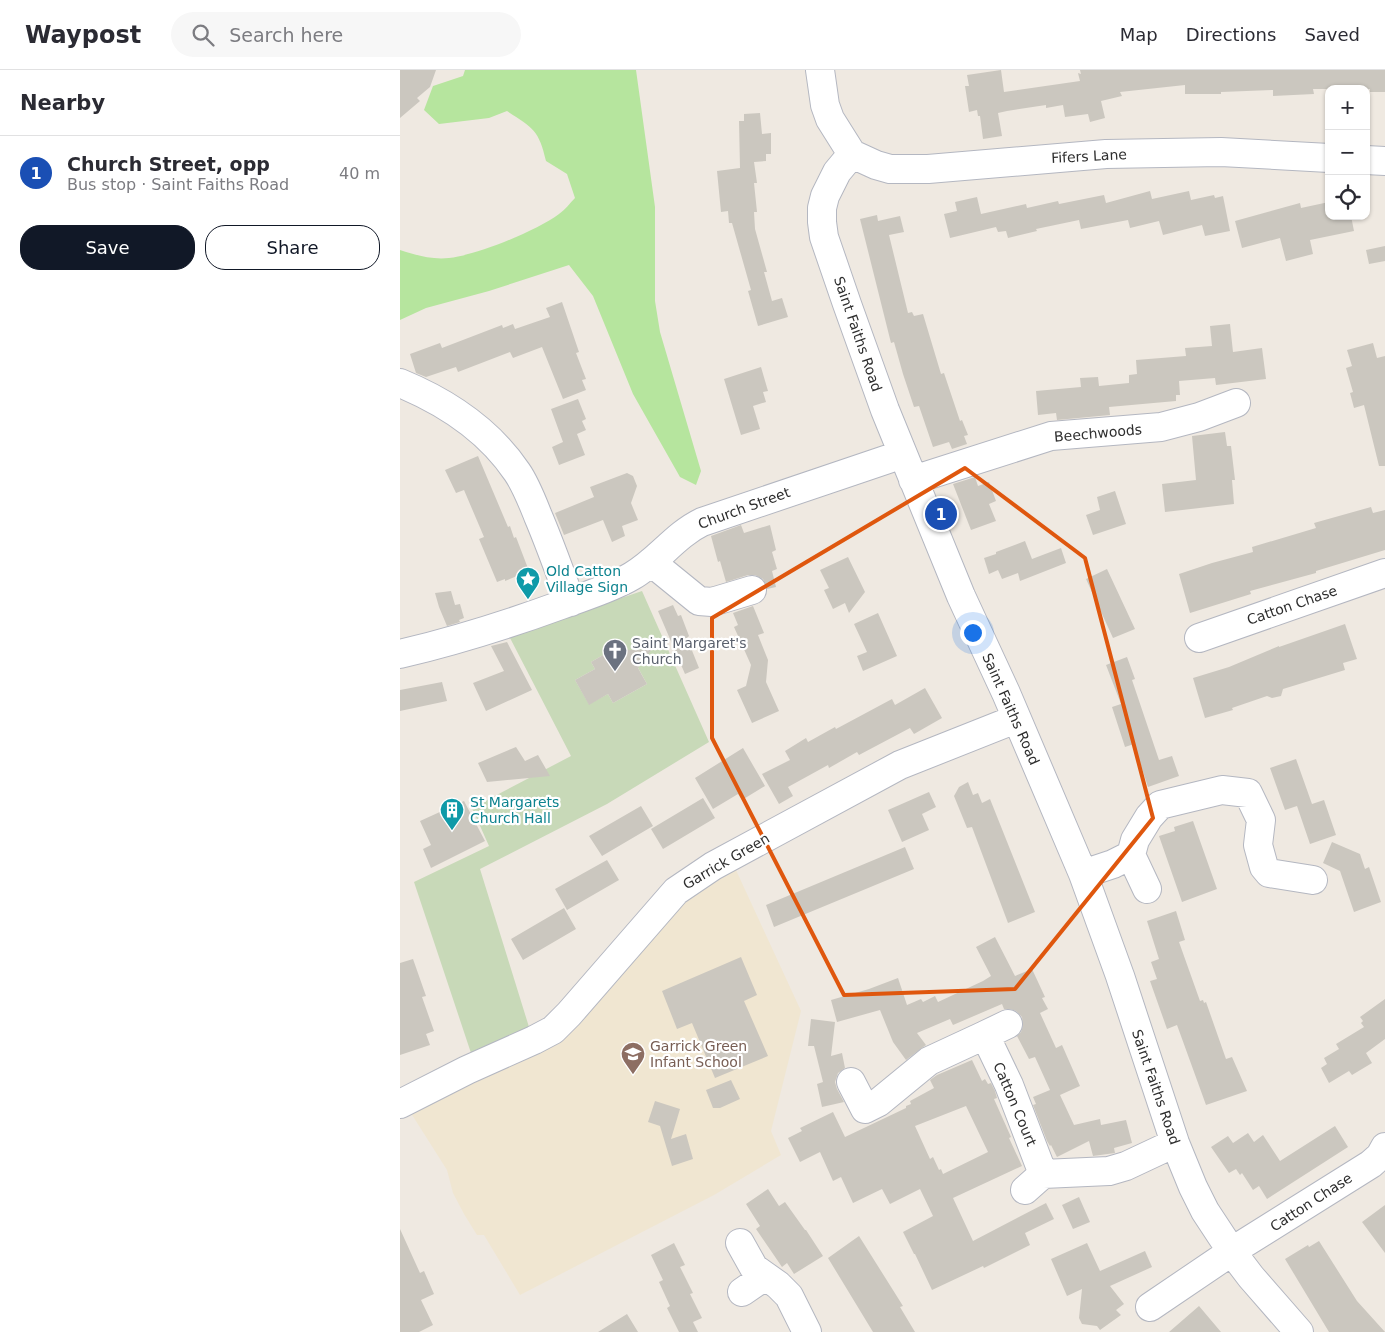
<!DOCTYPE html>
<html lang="en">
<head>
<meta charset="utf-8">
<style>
  :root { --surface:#fff; --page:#f7f7f7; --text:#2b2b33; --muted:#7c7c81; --line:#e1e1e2; --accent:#111827 }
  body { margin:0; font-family:"DejaVu Sans",sans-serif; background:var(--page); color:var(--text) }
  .controls { position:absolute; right:15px; top:15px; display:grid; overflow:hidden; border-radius:10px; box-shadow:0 1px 4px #0004 }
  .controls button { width:45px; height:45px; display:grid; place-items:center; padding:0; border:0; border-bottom:1px solid var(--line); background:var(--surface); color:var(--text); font:25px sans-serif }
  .you { position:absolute; left:572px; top:562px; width:18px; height:18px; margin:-12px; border:4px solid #fff; border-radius:50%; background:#1a73e8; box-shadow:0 0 0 8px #1a73e833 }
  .badge { display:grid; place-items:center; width:32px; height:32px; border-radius:50%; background:var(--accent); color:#fff; font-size:16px; font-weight:700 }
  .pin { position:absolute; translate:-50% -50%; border:2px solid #fff; box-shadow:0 1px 5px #0006 }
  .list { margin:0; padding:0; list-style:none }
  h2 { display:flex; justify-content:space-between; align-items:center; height:65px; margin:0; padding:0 20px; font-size:21px }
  h2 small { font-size:16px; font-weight:400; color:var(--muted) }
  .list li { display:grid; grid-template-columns:32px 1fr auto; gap:15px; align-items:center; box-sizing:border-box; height:75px; padding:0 20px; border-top:1px solid var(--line) }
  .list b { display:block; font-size:19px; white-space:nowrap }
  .list p { margin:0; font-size:16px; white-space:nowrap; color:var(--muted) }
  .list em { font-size:16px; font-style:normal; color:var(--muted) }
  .actions { display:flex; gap:10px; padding:15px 20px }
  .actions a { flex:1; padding:11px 0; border:1px solid var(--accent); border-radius:20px; text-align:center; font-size:18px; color:var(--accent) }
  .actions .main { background:var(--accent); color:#fff }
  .icon { flex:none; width:28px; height:28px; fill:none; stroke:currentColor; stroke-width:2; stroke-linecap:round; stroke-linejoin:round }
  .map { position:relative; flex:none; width:985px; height:1262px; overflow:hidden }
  header { display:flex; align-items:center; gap:30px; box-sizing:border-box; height:70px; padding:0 25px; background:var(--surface); border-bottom:1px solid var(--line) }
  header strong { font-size:24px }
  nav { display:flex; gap:28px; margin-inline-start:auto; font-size:18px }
  .search { width:350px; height:45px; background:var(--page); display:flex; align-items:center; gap:12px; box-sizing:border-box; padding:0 18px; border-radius:28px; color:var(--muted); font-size:19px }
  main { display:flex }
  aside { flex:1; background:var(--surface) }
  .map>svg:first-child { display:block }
  .education { fill:#f0e6d1 }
  .green { fill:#b6e59e }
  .cemetery { fill:#c8d9b8; fill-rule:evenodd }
  .building { fill:#cbc7bf; fill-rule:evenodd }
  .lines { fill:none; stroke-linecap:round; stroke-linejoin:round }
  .minor-casing { stroke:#b4b7c1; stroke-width:30 }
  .minor { stroke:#fff; stroke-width:28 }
  .marked { fill:none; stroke:#df570e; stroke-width:4; stroke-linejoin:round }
  .labels { text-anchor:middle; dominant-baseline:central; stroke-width:4.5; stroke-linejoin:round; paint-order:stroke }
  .street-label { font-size:14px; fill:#2e2e2e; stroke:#fff }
  .culture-label { font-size:14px; fill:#0d838f; stroke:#fff; text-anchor:start }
  .worship-label { font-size:14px; fill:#5b616d; stroke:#fff; text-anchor:start }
  .education-label { font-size:14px; fill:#785e54; stroke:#fff; text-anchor:start }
</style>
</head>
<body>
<header>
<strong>Waypost</strong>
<div class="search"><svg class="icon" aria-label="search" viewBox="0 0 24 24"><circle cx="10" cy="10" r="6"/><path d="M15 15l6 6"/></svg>Search here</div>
<nav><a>Map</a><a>Directions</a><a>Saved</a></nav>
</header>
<main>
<aside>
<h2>Nearby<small></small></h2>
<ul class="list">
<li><span class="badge" style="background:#1a4fb4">1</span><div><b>Church Street, opp</b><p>Bus stop · Saint Faiths Road</p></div><em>40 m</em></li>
</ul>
<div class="actions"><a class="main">Save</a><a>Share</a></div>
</aside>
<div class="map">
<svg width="985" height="1262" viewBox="0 0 985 1262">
  <rect width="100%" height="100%" fill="#efe9e1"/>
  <path class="education" d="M 335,798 L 401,941 L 371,1061 L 381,1085 L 314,1125 L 120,1225 L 84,1165 L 77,1165 L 64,1144 L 53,1123 L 47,1100 L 9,1040 L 152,970 L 290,821 Z"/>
  <path class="green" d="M 65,0 L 236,0 L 255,137 L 255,231 L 260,262 L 301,401 L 296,415 L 280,407 L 233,324 L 193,226 L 169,195 L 89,221 L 26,238 L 0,250 L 0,180 C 16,185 32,190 49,188 C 77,185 136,161 159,144 C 165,140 170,133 175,128 L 167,104 L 146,91 C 139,60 133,58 107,41 L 89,48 L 39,54 L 24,40 L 33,16 L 63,6 Z"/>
  <path class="cemetery" d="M 242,521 L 309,672 L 207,734 L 80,799 L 129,957 L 72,986 L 14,812 L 89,776 L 72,738 L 171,686 L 109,566 ZM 224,573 L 230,584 L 244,583 L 245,589 L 241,594 L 236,594 L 247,614 L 213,633 L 208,624 L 189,634 L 175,610 L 195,599 L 191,592 Z"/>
  <path class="building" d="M 0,0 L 36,0 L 30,17 L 17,28 L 20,31 L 0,48 Z
    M 601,0 L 604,22 L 680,11 L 678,3 L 681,4 L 680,0 L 985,0 L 985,22 L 970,22 L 970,19 L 913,19 L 914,24 L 873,26 L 873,20 L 821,22 L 821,24 L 785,24 L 785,15 L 720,22 L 722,26 L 701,31 L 705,48 L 690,52 L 688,44 L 665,47 L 663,35 L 646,38 L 646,35 L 607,41 L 598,43 L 602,66 L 583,69 L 580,46 L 578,46 L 577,40 L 569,42 L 565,16 L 569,16 L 567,5 Z
    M 360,43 L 362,64 L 371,63 L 371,84 L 366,84 L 366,91 L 354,92 L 357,113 L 354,113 L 357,142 L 354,142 L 355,159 L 367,202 L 364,202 L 372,231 L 382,228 L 388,247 L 358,256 L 348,221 L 351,220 L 332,153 L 329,153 L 328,141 L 321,142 L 317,101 L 340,98 L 339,51 L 344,51 L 344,44 Z
    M 750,121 L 752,129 L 789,121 L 791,130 L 814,125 L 815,128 L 823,126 L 830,161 L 805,166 L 802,155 L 763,165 L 759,151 L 730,158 L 728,150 L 681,159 L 679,150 L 636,159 L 637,161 L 608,168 L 606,161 L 598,162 L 596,157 L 550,168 L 544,144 L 557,141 L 555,132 L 577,127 L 581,144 L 626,134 L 627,138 L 658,131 L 659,134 L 704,125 L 706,133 Z
    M 929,132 L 929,146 L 951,146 L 954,161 L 910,170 L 913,184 L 886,191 L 880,168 L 842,178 L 835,151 L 900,133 L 901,138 Z
    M 477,145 L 478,151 L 500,146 L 504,162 L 489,165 L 508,243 L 512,242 L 514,246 L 523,244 L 541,304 L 544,303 L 560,351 L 562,350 L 568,365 L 564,366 L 567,374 L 552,379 L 549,372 L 533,377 L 519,336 L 514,337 L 503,304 L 494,272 L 491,273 L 460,149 Z
    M 985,176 L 985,191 L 969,194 L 966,180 Z
    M 162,232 L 179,282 L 176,283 L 186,309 L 182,310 L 186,320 L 163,329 L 142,277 L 113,288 L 110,282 L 58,302 L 56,297 L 26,307 L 16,303 L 10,284 L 40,273 L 42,278 L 102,255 L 103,258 L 113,254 L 115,259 L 150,247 L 146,238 Z
    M 830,254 L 833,282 L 862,278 L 866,309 L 816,315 L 815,308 L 779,311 L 780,325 L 776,325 L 776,331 L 709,337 L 710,345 L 657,350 L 656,343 L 638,345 L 636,321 L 681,317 L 680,308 L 698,307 L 699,316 L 729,313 L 729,305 L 737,304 L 736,290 L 786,286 L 785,278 L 812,276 L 810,256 Z
    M 973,273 L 977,288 L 985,286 L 985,396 L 979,396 L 964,335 L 954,338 L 950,323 L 953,322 L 946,298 L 952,296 L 947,280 Z
    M 361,297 L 368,321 L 363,322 L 366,332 L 353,336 L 360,359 L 341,365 L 324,309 Z
    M 178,329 L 186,349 L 182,351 L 186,360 L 177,364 L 185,385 L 159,395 L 152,377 L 163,372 L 151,339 Z
    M 825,362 L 827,376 L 831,376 L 835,410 L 832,410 L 834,434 L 765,442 L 762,414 L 796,410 L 792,366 Z
    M 78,386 L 108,457 L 110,456 L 114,468 L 116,467 L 129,501 L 105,511 L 105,509 L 97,512 L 79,469 L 84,467 L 64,420 L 56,423 L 45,400 Z
    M 227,403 L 233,406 L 237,416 L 231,433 L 238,450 L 222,456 L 225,466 L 212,472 L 203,450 L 164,465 L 155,443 L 194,427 L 190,417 Z
    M 575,407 L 578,416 L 589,412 L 596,431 L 589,434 L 596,451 L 571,460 L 553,414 Z
    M 715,421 L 726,454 L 693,465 L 686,445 L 700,440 L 697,427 Z
    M 971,437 L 973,443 L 985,440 L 985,480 L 916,501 L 916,503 L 850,521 L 851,524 L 790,543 L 779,504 L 812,493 L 853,482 L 852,477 L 916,458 L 914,453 Z
    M 341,455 L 344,463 L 370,455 L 376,480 L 372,482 L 377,499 L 372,501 L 376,517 L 367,519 L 363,509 L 355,505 L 348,505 L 326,512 L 320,491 L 318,492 L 311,466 Z
    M 625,471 L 632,489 L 661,478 L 666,493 L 620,511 L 618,503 L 602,509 L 598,500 L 589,504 L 584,488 L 596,484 L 596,482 Z
    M 448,487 L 465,522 L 449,543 L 445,533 L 433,539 L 424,520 L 429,518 L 420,500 Z
    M 707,499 L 735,559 L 713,568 L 686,509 Z
    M 51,521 L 55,535 L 60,534 L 64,548 L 59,550 L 60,552 L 47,556 L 39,537 L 35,523 Z
    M 273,535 L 278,546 L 281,545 L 289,566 L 287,568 L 299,598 L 285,604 L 258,541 Z
    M 353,536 L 364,563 L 358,565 L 368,590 L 366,612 L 379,641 L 352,653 L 337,620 L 346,616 L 351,595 L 334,557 L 338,555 L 333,543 Z
    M 478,543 L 497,586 L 463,601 L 457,586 L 467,582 L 454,554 Z
    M 945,554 L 957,589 L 943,593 L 945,600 L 883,619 L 881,626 L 872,628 L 867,626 L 832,638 L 833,640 L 805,648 L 793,608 L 829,597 L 879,576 L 879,577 Z
    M 107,572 L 132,620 L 86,641 L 73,613 L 104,601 L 91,576 Z
    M 224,573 L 228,580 L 252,579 L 238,598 L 247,614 L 213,633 L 208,624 L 189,635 L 175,610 L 195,599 L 191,592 Z
    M 727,587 L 735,609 L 732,610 L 759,690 L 772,686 L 779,706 L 748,717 L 734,674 L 725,677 L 712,637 L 721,634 L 706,595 Z
    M 42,612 L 47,631 L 0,641 L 0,620 Z
    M 525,618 L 542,648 L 514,664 L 510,658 L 459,685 L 457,682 L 429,698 L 428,695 L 388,717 L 393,726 L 379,734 L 362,704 L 390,690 L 385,681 L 406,668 L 408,672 L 435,657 L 436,659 L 492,629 L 495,635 Z
    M 116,677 L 125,691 L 138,685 L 150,706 L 87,712 L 78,693 Z
    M 343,678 L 365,716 L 342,730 L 338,724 L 313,739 L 295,708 Z
    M 896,689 L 912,734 L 924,730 L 936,765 L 910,774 L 897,736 L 885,740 L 870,698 Z
    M 568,712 L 573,725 L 578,723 L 582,733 L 590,729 L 635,842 L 608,853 L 572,757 L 567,758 L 554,726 L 559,717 Z
    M 529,722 L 536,737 L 522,744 L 529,760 L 502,772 L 488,740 Z
    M 303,728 L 315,748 L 263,779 L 251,759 Z
    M 64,731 L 85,771 L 31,798 L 23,779 L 31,775 L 20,751 Z
    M 241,736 L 253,756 L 202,786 L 189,766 Z
    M 793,751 L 817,819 L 782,832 L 759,766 L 775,761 L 774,757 Z
    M 932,772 L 960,784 L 965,799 L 969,797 L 981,832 L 954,842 L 940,801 L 923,793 Z
    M 505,777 L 514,799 L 374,857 L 366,835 Z
    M 207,790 L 219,810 L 167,840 L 155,819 Z
    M 164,838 L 176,859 L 123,890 L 111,869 Z
    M 776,841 L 785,870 L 779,872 L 800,931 L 803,930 L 804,933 L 806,932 L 826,989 L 832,987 L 847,1021 L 806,1035 L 777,955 L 767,959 L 750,911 L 757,909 L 751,892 L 759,889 L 747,851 Z
    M 595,867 L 615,906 L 632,899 L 645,927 L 642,928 L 648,939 L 640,943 L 656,978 L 662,975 L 680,1016 L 660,1025 L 674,1055 L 700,1049 L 701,1055 L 726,1050 L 732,1073 L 714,1078 L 715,1083 L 693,1086 L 689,1071 L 657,1087 L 651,1075 L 650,1076 L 647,1071 L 633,1035 L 636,1034 L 633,1027 L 650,1020 L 635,987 L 629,989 L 617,966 L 621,962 L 623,956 L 622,947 L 616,941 L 610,939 L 604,939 L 602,934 L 553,955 L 550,949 L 517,963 L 526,975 L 506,990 L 493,972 L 480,940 L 437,952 L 431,930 L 469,919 L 498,908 L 507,935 L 521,929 L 523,932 L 535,926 L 538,932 L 583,911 L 591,906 L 576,877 Z
    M 341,887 L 357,925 L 344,931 L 368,986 L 315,1008 L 292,953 L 277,959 L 262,921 Z
    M 13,889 L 26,926 L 22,927 L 34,961 L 26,964 L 30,975 L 0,985 L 0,893 Z
    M 985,929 L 985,969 L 966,983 L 972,993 L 952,1005 L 949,1001 L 929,1013 L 921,998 L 927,994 L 924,988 L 939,979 L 936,974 L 964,957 L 961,953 L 963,951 L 960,947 Z
    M 411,949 L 435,952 L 431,986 L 442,983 L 445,998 L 438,1003 L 435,1012 L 437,1019 L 444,1032 L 422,1037 L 417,1014 L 423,1012 L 414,976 L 408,976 Z
    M 572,990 L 582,1011 L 585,1009 L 588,1014 L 591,1013 L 595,1021 L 597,1028 L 594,1029 L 611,1067 L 609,1068 L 622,1096 L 553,1128 L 573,1171 L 646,1133 L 654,1149 L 625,1163 L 630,1175 L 584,1198 L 583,1196 L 532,1220 L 515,1184 L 514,1184 L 503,1162 L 533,1146 L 520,1119 L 490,1134 L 482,1119 L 453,1133 L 441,1107 L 433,1111 L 420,1082 L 400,1092 L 388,1068 L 402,1061 L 400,1058 L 433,1042 L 445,1067 L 506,1038 L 506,1036 L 511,1034 L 510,1031 L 534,1018 L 530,1010 L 537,1005 ZM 566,1036 L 588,1082 L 543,1104 L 541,1099 L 539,1100 L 533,1087 L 530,1089 L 515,1056 Z
    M 331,1010 L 340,1029 L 320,1038 L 313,1038 L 306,1020 Z
    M 255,1031 L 280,1039 L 271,1069 L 286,1064 L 293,1089 L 272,1096 L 260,1056 L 248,1052 Z
    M 935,1056 L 948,1077 L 867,1129 L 859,1116 L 853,1120 L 842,1103 L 840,1105 L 836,1099 L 829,1103 L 811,1077 L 828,1066 L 833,1073 L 848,1063 L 854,1072 L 863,1065 L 880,1091 Z
    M 368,1119 L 379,1136 L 385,1132 L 405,1160 L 406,1160 L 423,1186 L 394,1204 L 387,1193 L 382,1197 L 356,1159 L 360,1156 L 346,1134 Z
    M 679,1127 L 690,1152 L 673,1159 L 662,1135 Z
    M 985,1135 L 985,1183 L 962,1152 Z
    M 0,1159 L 20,1203 L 24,1201 L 34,1224 L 21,1230 L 33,1255 L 19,1262 L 0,1262 Z
    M 459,1166 L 503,1236 L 500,1237 L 515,1262 L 473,1262 L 428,1188 Z
    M 919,1171 L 957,1231 L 985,1262 L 929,1262 L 885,1189 L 908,1175 L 909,1177 Z
    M 274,1173 L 285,1195 L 280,1197 L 293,1223 L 290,1224 L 302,1248 L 293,1252 L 298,1262 L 279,1262 L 267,1238 L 270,1236 L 259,1212 L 263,1210 L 251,1185 Z
    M 687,1173 L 700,1201 L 745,1181 L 752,1197 L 710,1216 L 724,1234 L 716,1240 L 721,1245 L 700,1260 L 697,1256 L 682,1254 L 679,1248 L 682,1219 L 667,1226 L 651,1189 Z
    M 799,1236 L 821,1262 L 769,1262 Z
    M 227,1244 L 238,1262 L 198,1262 Z"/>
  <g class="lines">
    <defs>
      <path id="minor" d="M 420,0 L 425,35 L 430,49 L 452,84
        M 452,84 L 437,102 L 425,126 L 422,138 L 422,152 L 424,167 L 447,234 L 485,340 L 561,526 L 606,623 L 683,804 L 720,906 L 775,1073 L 793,1117 L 805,1141 L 832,1182 L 851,1207 L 899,1262
        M 452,84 L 476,95 L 490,99 L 528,99 L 706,84 L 821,82 L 929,88
        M 966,90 L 985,91
        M 0,313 C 46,332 88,359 117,402 C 126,415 132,431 138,446 C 150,474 160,503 171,532
        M 513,410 L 651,366 L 761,357 L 799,347 L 836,333
        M 251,492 L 299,531 L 312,532 L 352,520
        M 799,568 L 985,503
        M 0,584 C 55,571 109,554 161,535 C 185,526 210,519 232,506 C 258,491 275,465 302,452 L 503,384
        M 731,785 L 747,819
        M 683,804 L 713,794 L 731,785 L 735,770 L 749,747 L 760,735 L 822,720 L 848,723 L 861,750 L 858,775 L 864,797 L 869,803 L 913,810
        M 608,954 L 585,965 L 609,1015 L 643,1104
        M 451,1012 L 465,1039 L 479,1032 L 529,991 L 585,965
        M 0,1034 L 67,1000 L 134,970 L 153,960 L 169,944 L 276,821 L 313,796 L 500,695 L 616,649
        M 625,1120 L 643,1104 L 709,1101 L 726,1096 L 775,1073
        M 340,1173 L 354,1198 L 378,1215 L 389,1226 L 407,1262
        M 342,1222 L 358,1211 L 363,1205
        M 750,1237 L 840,1176 L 971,1094 L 980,1086 L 985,1077"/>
    </defs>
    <use href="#minor" class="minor-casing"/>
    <use href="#minor" class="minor"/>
  </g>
  <path class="marked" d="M 565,398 L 685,488 L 753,748 L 615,919 L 444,925 L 312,668 L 312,548 Z"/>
  <defs>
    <symbol id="sight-pin" viewBox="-11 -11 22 30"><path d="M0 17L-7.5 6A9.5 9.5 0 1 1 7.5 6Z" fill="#0f9aa8" stroke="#fff"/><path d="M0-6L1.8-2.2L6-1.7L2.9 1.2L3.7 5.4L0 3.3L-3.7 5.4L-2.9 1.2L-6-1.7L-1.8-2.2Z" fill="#fff"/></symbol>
    <symbol id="church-pin" viewBox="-11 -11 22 30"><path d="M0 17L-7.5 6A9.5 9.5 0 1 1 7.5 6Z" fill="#6b7280" stroke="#fff"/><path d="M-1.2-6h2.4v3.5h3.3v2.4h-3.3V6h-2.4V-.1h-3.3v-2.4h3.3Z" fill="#fff"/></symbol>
    <symbol id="building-pin" viewBox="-11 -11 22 30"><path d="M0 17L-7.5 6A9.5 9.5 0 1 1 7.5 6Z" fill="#0f9aa8" stroke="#fff"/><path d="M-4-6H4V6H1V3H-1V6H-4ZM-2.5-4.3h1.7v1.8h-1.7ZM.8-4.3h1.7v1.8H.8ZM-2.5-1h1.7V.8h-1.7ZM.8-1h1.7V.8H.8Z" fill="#fff"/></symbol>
    <symbol id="school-pin" viewBox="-11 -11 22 30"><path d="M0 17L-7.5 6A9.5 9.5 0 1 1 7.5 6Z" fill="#8d6e63" stroke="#fff"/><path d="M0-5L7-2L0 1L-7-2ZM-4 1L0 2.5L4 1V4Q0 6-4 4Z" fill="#fff"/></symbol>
  </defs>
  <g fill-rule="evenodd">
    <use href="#sight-pin" x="114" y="495" width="28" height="38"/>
    <use href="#church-pin" x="201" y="567" width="28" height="38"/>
    <use href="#building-pin" x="38" y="726" width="28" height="38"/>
    <use href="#school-pin" x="219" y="970" width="28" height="38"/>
  </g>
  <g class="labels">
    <g class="street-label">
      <text transform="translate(689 86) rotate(-3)">Fifers Lane</text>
      <text transform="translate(458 264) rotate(71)">Saint Faiths Road</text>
      <text transform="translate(698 363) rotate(-5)">Beechwoods</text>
      <text transform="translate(344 438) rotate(-20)">Church Street</text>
      <text transform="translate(892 535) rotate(-19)">Catton Chase</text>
      <text transform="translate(611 639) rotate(66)">Saint Faiths Road</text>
      <text transform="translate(326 791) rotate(-30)">Garrick Green</text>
      <text transform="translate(756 1017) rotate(71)">Saint Faiths Road</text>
      <text transform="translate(615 1034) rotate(67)">Catton Court</text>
      <text transform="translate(911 1132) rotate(-33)">Catton Chase</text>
    </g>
    <g class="culture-label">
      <text x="146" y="501">Old Catton<tspan x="146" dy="16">Village Sign</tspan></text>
      <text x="70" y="732">St Margarets<tspan x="70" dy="16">Church Hall</tspan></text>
    </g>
    <g class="worship-label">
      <text x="232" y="573">Saint Margaret's<tspan x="232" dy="16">Church</tspan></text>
    </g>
    <g class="education-label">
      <text x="250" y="976">Garrick Green<tspan x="250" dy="16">Infant School</tspan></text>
    </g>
  </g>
</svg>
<div class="controls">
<button>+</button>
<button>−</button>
<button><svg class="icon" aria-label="locate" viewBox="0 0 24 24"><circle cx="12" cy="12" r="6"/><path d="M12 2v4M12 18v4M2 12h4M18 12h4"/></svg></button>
</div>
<div class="you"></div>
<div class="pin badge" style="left:541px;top:444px;background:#1a4fb4">1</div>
</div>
</main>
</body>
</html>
